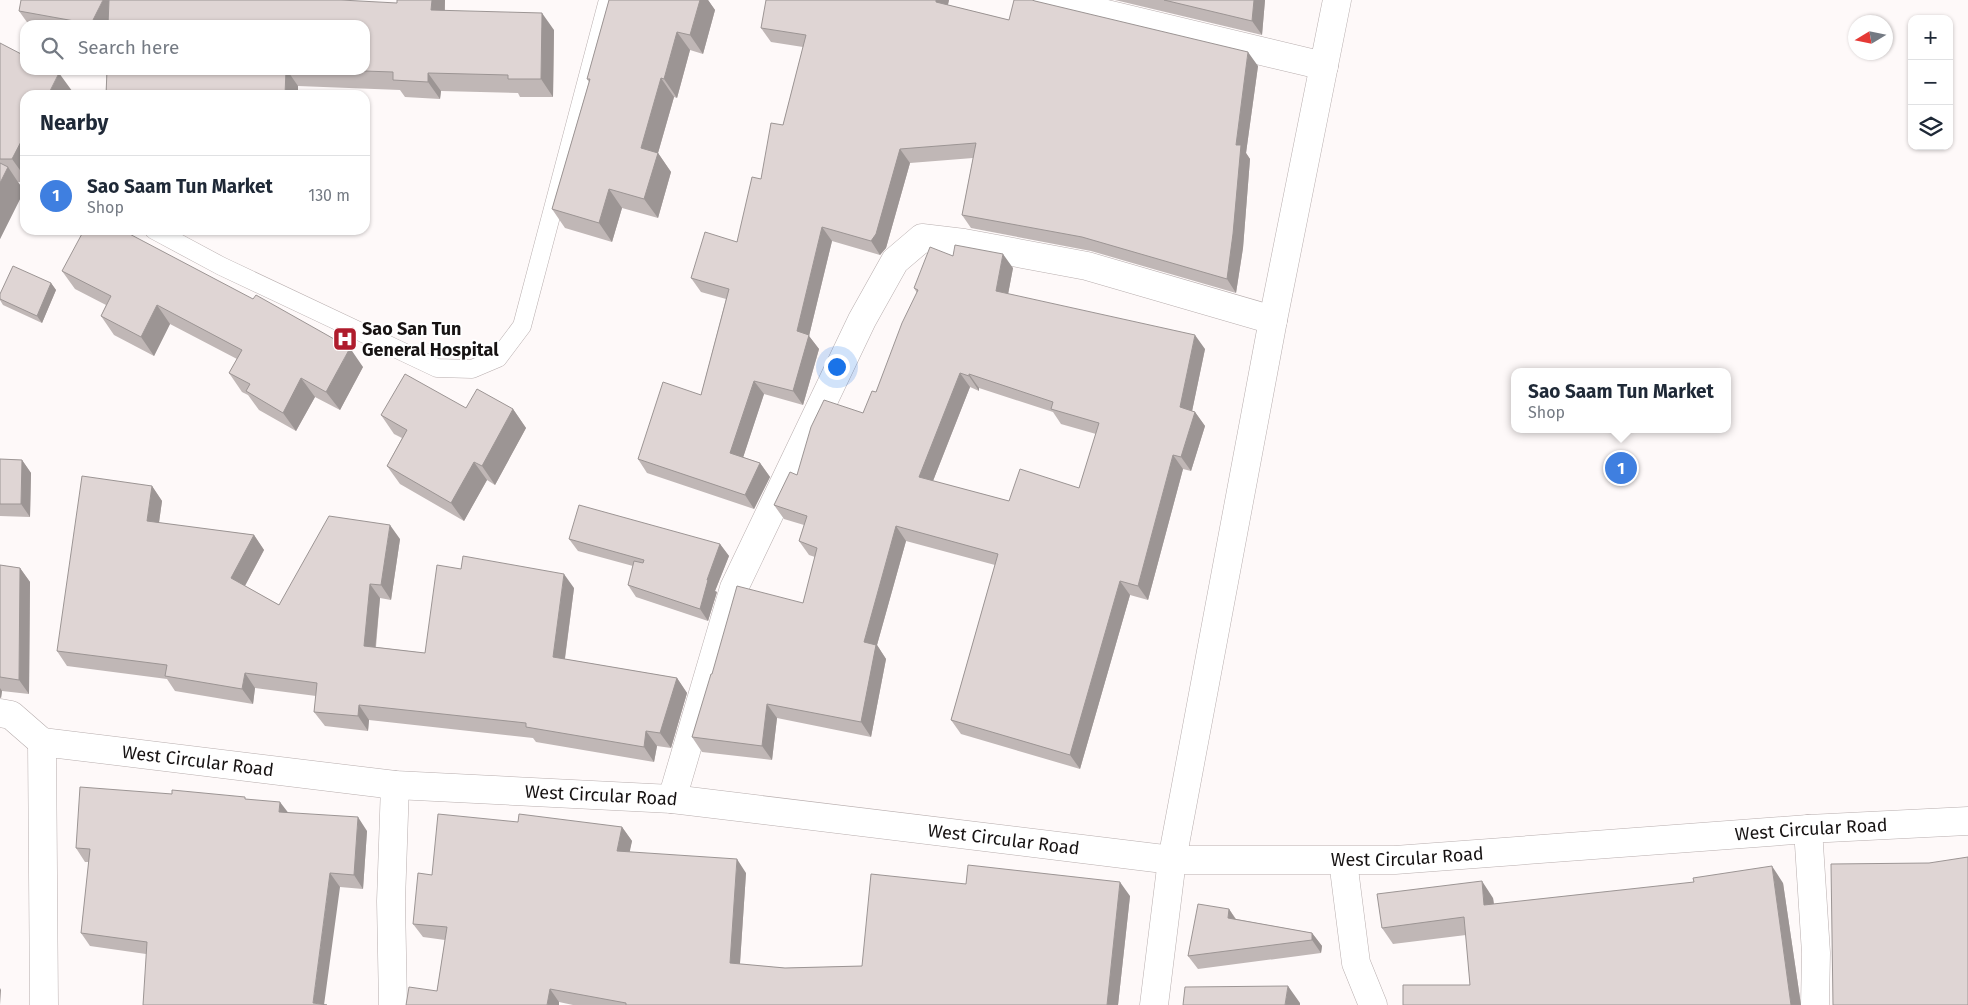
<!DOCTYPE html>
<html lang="en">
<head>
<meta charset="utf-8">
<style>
  :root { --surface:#fff; --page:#f6f6f7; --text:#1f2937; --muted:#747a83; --line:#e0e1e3; --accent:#b45309 }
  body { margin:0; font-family:"Fira Sans",sans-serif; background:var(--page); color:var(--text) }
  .controls { position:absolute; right:15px; top:15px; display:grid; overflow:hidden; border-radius:10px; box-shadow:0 1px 4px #0004 }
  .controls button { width:45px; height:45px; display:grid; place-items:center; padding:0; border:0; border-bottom:1px solid var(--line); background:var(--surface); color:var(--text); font:25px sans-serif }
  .compass { position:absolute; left:1848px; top:15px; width:45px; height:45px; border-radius:50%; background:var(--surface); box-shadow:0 1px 4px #0004; rotate:260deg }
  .you { position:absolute; left:836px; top:366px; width:18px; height:18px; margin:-12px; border:4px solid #fff; border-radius:50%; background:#1a73e8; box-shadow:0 0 0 8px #1a73e833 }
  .badge { display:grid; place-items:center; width:32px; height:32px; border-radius:50%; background:var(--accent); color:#fff; font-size:16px; font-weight:700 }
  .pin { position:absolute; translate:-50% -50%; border:2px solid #fff; box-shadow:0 1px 5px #0006 }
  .popup { position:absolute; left:1511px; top:368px; width:220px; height:65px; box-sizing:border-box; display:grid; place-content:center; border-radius:10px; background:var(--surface); filter:drop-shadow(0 1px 4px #0005); font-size:16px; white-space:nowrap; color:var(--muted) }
  .popup b { font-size:19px; color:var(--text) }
  .popup::after { content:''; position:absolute; left:50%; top:100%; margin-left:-10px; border:10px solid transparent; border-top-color:var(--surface) }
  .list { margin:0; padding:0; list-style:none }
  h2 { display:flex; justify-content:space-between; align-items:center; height:65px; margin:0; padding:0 20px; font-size:21px }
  h2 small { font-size:16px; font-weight:400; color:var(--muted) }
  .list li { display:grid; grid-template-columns:32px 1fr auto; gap:15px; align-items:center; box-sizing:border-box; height:80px; padding:0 20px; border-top:1px solid var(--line) }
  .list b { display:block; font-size:19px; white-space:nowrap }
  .list p { margin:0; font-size:16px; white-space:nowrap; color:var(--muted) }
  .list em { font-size:16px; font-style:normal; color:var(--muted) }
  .icon { flex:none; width:28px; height:28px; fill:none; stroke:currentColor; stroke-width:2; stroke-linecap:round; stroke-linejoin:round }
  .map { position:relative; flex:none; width:1968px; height:1005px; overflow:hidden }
  .search { position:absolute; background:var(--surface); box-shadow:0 1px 4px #0004; left:20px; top:20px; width:350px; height:55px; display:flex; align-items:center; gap:12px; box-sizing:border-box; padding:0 18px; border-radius:15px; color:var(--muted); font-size:19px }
  .panel { position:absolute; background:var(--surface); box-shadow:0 1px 4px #0004; left:20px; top:90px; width:350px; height:145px; border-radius:15px }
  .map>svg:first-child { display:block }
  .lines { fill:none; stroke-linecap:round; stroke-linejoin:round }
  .service-casing { stroke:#b8aeae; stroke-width:19 }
  .minor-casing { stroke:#b8aeae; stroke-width:29 }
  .tertiary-casing { stroke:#b8aeae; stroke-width:29 }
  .service { stroke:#fff; stroke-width:18 }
  .minor { stroke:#fff; stroke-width:28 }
  .tertiary { stroke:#fff; stroke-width:28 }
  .wall { fill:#c0b7b6; fill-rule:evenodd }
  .shaded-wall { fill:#9c9594 }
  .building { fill:#dfd5d4; stroke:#9c9594; fill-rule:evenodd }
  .labels { text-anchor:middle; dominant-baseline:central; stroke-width:4; stroke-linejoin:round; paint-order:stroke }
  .poi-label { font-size:18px; font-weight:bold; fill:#171313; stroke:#fff; text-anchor:start }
  .street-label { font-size:18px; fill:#171313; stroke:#fff }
</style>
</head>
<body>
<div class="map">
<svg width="1968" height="1005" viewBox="0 0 1968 1005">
  <rect width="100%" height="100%" fill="#fef9f9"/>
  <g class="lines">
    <defs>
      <path id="service" d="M 154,230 L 221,266 L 437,368 L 472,369 L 498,358 L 522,326 L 608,0"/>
      <path id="minor" d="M 1048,0 L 1324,66
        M 0,713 L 11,715 L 42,742
        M 672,799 L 734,588 L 862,320 L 895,261 L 922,238 L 964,243 L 1087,266 L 1273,320
        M 1808,829 L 1816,953 L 1815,1005
        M 1343,861 L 1356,963 L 1373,1005
        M 393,1005 L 391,901 L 395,785
        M 1154,1005 L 1172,860"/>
      <g id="tertiary">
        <path d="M 1172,860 L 1273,320 L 1337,0"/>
        <path id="s1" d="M 44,1005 L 42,742 L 395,785 L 672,799 L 1172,860 L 1395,860 L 1808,829 L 1968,821"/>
      </g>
    </defs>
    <use href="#service" class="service-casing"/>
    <use href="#minor" class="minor-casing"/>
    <use href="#tertiary" class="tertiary-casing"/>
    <use href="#service" class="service"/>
    <use href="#minor" class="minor"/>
    <use href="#tertiary" class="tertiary"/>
  </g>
  <path class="wall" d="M 397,0 L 445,0 L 445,11 L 554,30 L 553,97 L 520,97 L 518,93 L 441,91 L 440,99 L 405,97 L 400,90 L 298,86 L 298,95 L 106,95 L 107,70 L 365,70 L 365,25 L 29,25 L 19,11 L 397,3 Z
    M 609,0 L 708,0 L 715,10 L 703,54 L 690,50 L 677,98 L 674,97 L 658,153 L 671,172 L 658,218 L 622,208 L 612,242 L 565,228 L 552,209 L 589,82 L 587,79 Z
    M 949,0 L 948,5 L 1009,20 L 1035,1 L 1258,66 L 1246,153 L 1250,159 L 1243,248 L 1236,293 L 1091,251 L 971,228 L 962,215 L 973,158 L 910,163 L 886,248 L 880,255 L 832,241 L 809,336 L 819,349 L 803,405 L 764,394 L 743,457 L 760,463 L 770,477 L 754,509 L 647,473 L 638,459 L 701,395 L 726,299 L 701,292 L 691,278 L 737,242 L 783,125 L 803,47 L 771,42 L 761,28 Z
    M 1115,0 L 1265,0 L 1262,35 Z
    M 0,43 L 25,95 L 25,182 L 18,182 L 24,191 L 0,239 Z
    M 953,256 L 1013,268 L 1008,294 L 1205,349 L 1192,411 L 1195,412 L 1205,426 L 1191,471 L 1183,469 L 1148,600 L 1130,595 L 1080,769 L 961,734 L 951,720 L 995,565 L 906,541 L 877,645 L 886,659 L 871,737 L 777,718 L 772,760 L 702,752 L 692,737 L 712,674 L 803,603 L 815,557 L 809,555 L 799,541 L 804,525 L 784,519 L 774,505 L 797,475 L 863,413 L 876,392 L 917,293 L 914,288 ZM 970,387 L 979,391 L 979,388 L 1053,412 L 1061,424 L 1096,434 L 1079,488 L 1009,501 L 933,481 Z
    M 62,271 L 363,367 L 340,410 L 315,397 L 296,431 L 259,410 L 248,395 L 242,392 L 229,373 L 237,359 L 170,324 L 154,356 L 114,335 L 101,316 L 106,305 L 75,289 Z
    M 51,283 L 56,290 L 42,323 L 3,305 L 0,300 L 0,294 Z
    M 466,408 L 513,409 L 526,428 L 495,485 L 487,480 L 464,521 L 400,484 L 387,466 L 402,438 L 394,434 L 381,415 Z
    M 0,459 L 22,460 L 31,473 L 30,517 L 0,516 Z
    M 152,486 L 162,501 L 159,523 L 254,535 L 264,550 L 245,586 L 279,605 L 400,539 L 391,600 L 380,598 L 376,647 L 425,653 L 574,588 L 565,659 L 677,678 L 687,693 L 671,748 L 657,746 L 654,762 L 536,742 L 533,738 L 369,720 L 368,731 L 325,726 L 314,712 L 316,696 L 255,688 L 253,704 L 175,691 L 167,679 L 67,666 L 57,651 Z
    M 569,539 L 720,544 L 729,556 L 715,591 L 717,592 L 708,621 L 636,597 L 628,585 L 633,566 L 578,551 Z
    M 0,565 L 20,568 L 30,582 L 29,694 L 2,691 L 1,698 L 0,698 Z
    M 247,799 L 288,813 L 367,831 L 363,889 L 340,887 L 146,954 L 90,946 L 81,933 L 89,862 L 85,862 L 76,848 Z
    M 518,822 L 622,827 L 632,841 L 629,852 L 746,873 L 740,964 L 785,968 L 862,966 L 966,884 L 1130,896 L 1118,1005 L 573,1005 L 559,1002 L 437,991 L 445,940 L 423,937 L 413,924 L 432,875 Z
    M 1783,883 L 1801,1005 L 1403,1005 L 1470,985 L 1466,935 L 1393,944 L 1382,928 L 1493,898 L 1494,904 Z
    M 1229,909 L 1236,919 L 1312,933 L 1322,946 L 1321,953 L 1198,969 L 1188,956 Z"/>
  <path class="shaded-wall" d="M 103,0 L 118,0 L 112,25 L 91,25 L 91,24 Z
    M 432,0 L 445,0 L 444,28 L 431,10 Z
    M 700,0 L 708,0 L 715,10 L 703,54 L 690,35 Z
    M 936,0 L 949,0 L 945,16 L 936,2 Z
    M 1254,0 L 1265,0 L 1262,35 L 1252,21 Z
    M 542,13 L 554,30 L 553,97 L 541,79 Z
    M 677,32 L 690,50 L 677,98 L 664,79 Z
    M 1248,52 L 1258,66 L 1246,153 L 1250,159 L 1243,248 L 1236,293 L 1227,279 L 1236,145 Z
    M 286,70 L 287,70 L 298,86 L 298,95 L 285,95 Z
    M 59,73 L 75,95 L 48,95 Z
    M 428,73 L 441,91 L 440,99 L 428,82 Z
    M 661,78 L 674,97 L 654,167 L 641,148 Z
    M 25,134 L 25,177 L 12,159 Z
    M 900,149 L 910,163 L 886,248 L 880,255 L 871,241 Z
    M 658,153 L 671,172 L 658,218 L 644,199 Z
    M 8,167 L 24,191 L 0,239 L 0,183 Z
    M 609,189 L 622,208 L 612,242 L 599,223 Z
    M 822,227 L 832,241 L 809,336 L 819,349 L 803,405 L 793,391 L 797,331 Z
    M 1003,254 L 1013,268 L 1006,305 L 996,291 Z
    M 51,283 L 56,290 L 42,323 L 37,316 Z
    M 157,305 L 170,324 L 154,356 L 141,337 Z
    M 1195,335 L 1205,349 L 1190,421 L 1180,407 Z
    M 350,348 L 363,367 L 340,410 L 326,392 Z
    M 960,373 L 970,387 L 929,491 L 919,477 Z
    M 969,374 L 979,388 L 979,391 L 969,376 Z
    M 301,378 L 315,397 L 296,431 L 283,413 Z
    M 754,381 L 764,394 L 740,467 L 730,453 Z
    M 513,409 L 526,428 L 495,485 L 482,466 Z
    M 1195,412 L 1205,426 L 1191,471 L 1181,457 Z
    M 1173,455 L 1183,469 L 1148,600 L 1138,586 Z
    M 22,460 L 31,473 L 30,517 L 21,504 Z
    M 474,462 L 487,480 L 464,521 L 451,503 Z
    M 760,463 L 770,477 L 754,509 L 745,495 Z
    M 152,486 L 162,501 L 157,536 L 147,521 Z
    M 390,525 L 400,539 L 391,600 L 381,585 Z
    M 896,526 L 906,541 L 877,645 L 886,659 L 871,737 L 861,722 L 864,642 Z
    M 254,535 L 264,550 L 241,593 L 231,578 Z
    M 720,544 L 729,556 L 715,591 L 717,592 L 708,621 L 700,609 L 707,580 Z
    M 20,568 L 30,582 L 29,694 L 19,680 Z
    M 564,574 L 574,588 L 563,672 L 553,657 Z
    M 1120,581 L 1130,595 L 1080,769 L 1070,755 Z
    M 370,584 L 380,598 L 374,661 L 364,646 Z
    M 245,673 L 255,688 L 253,704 L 242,689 Z
    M 677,678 L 687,693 L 671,748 L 660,733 Z
    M 0,688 L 2,691 L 1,698 L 0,697 Z
    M 767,704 L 777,718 L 772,760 L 762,746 Z
    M 359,705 L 369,720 L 368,731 L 358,716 Z
    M 646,731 L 657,746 L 654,762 L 644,747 Z
    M 280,802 L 290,815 L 279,812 Z
    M 358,817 L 367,831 L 363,889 L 354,875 Z
    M 622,827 L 632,841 L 627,865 L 617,851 Z
    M 737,859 L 746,873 L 739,977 L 730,963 Z
    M 1772,866 L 1783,883 L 1801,1005 L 1791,1005 Z
    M 330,873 L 340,887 L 324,1005 L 313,1003 Z
    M 1482,881 L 1493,898 L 1496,921 L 1484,905 Z
    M 1120,882 L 1130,896 L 1118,1005 L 1107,1005 Z
    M 1229,909 L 1238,923 L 1228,918 Z
    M 1312,933 L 1322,946 L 1321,953 L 1312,940 Z
    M 1288,986 L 1300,1003 L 1300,1005 L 1285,1005 Z
    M 0,988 L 1,990 L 0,1005 Z
    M 550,989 L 559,1002 L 559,1005 L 547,1005 Z"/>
  <path class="building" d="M 21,0 L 103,0 L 91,24 L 19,11 Z
    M 109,0 L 341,0 L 397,3 L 397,0 L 432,0 L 431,10 L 542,13 L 541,79 L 508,79 L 508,75 L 428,73 L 428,82 L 393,80 L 393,72 L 335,70 L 365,70 L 365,25 L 108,25 Z
    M 609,0 L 700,0 L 690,35 L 677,32 L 664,79 L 661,78 L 641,148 L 658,153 L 644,199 L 609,189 L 599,223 L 552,209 L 590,79 L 587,79 Z
    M 766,0 L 936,0 L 936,2 L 1009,20 L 1014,0 L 1032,0 L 1035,1 L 1248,52 L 1236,145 L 1241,145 L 1233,234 L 1227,279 L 1082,237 L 962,215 L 976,143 L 900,149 L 876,234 L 871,241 L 822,227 L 797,331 L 809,335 L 793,391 L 754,381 L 730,453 L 760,463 L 745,495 L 638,459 L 663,382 L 701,395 L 729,289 L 691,278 L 705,232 L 737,242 L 752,177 L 761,179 L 771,123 L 783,125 L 806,35 L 761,28 Z
    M 1164,0 L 1254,0 L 1252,21 Z
    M 0,43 L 25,56 L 25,70 L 53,70 L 59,73 L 48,95 L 25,95 L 25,134 L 12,159 L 0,159 Z
    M 107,70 L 286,70 L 285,95 L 106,95 Z
    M 0,163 L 8,167 L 0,183 Z
    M 84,230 L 122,230 L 253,299 L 256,295 L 350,348 L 326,392 L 301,378 L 283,413 L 246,391 L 250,384 L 229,373 L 242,350 L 157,305 L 141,337 L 101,316 L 111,296 L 62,271 Z
    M 955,245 L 1003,254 L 996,291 L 1195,335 L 1180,407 L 1195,412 L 1181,457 L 1173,455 L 1138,586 L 1120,581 L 1070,755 L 951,720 L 998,554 L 896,526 L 864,642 L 876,645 L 861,722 L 767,704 L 762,746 L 692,737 L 711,674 L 712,674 L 737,586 L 803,603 L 817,548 L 799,541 L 807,516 L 774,505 L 790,472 L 797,475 L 811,427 L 824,400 L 863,413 L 872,391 L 876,392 L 902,323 L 918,290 L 914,288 L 930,247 L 953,256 ZM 960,373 L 969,376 L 969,374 L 1053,402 L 1051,409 L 1099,423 L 1079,488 L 1020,469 L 1009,501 L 919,477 Z
    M 13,266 L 51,283 L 37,316 L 0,299 L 0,294 Z
    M 405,374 L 466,408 L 477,389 L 513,409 L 482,466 L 474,462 L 451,503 L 387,466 L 407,430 L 381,415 Z
    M 0,459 L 22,460 L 21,504 L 0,504 Z
    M 82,476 L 152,486 L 147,521 L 254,535 L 231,578 L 279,605 L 329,516 L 390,525 L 381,585 L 370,584 L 364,646 L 425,653 L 437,565 L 461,569 L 463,556 L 564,574 L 553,657 L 677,678 L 660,733 L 646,731 L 644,747 L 526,727 L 526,723 L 359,705 L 358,716 L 314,712 L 317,683 L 245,673 L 242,689 L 165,676 L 167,665 L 57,651 Z
    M 579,505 L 720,544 L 707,580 L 708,580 L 700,609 L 628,585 L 634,561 L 643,563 L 644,560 L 569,539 Z
    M 0,565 L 20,568 L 19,680 L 0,677 Z
    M 80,787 L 172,794 L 172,790 L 245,797 L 245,799 L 280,802 L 279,812 L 358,817 L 354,875 L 330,873 L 313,1003 L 327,1005 L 143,1005 L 147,942 L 81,933 L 90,849 L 76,848 Z
    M 438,814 L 518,822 L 519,814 L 622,827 L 617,851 L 737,859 L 730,963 L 785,968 L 862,966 L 871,874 L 966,884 L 968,865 L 1120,882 L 1107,1005 L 626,1005 L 626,1003 L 550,989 L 547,1005 L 406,1005 L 409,987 L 437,991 L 447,927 L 413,924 L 418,873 L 432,875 Z
    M 1968,857 L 1968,1005 L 1833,1005 L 1831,864 L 1929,863 Z
    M 1772,866 L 1791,1005 L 1403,1005 L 1403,985 L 1470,985 L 1464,917 L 1382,928 L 1377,894 L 1482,881 L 1484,905 L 1694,882 L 1693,878 Z
    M 1198,904 L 1229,909 L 1228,918 L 1312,933 L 1312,940 L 1188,956 Z
    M 1288,986 L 1285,1005 L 1183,1005 L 1185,987 Z"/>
  <defs>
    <symbol id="hospital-square" viewBox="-11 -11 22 22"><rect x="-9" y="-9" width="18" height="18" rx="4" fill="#af1c2c" stroke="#fff"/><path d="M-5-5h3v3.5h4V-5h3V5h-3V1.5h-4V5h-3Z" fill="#fff"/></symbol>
  </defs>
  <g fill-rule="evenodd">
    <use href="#hospital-square" x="331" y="325" width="28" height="28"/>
  </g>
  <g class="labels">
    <g class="poi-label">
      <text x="362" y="329">Sao San Tun<tspan x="362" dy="21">General Hospital</tspan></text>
    </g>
    <g class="street-label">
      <text stroke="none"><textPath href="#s1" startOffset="420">West Circular Road</textPath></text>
      <text stroke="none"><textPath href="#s1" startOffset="825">West Circular Road</textPath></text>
      <text stroke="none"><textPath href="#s1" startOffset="2040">West Circular Road</textPath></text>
      <text stroke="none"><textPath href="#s1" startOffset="1230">West Circular Road</textPath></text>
      <text stroke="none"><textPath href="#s1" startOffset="1635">West Circular Road</textPath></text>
    </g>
  </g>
</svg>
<div class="controls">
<button>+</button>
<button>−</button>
<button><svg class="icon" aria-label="layers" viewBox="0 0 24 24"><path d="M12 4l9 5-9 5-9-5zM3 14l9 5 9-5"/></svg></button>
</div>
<svg class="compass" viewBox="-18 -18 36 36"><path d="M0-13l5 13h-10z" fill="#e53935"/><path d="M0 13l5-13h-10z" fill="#747a83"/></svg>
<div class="you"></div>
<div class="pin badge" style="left:1621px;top:468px;background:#3f7fe0">1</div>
<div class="popup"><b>Sao Saam Tun Market</b>Shop</div>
<div class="search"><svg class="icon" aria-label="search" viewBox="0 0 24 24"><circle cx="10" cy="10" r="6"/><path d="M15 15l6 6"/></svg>Search here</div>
<section class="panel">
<h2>Nearby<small></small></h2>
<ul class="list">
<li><span class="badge" style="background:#3f7fe0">1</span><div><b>Sao Saam Tun Market</b><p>Shop</p></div><em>130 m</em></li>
</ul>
</section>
</div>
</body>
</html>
